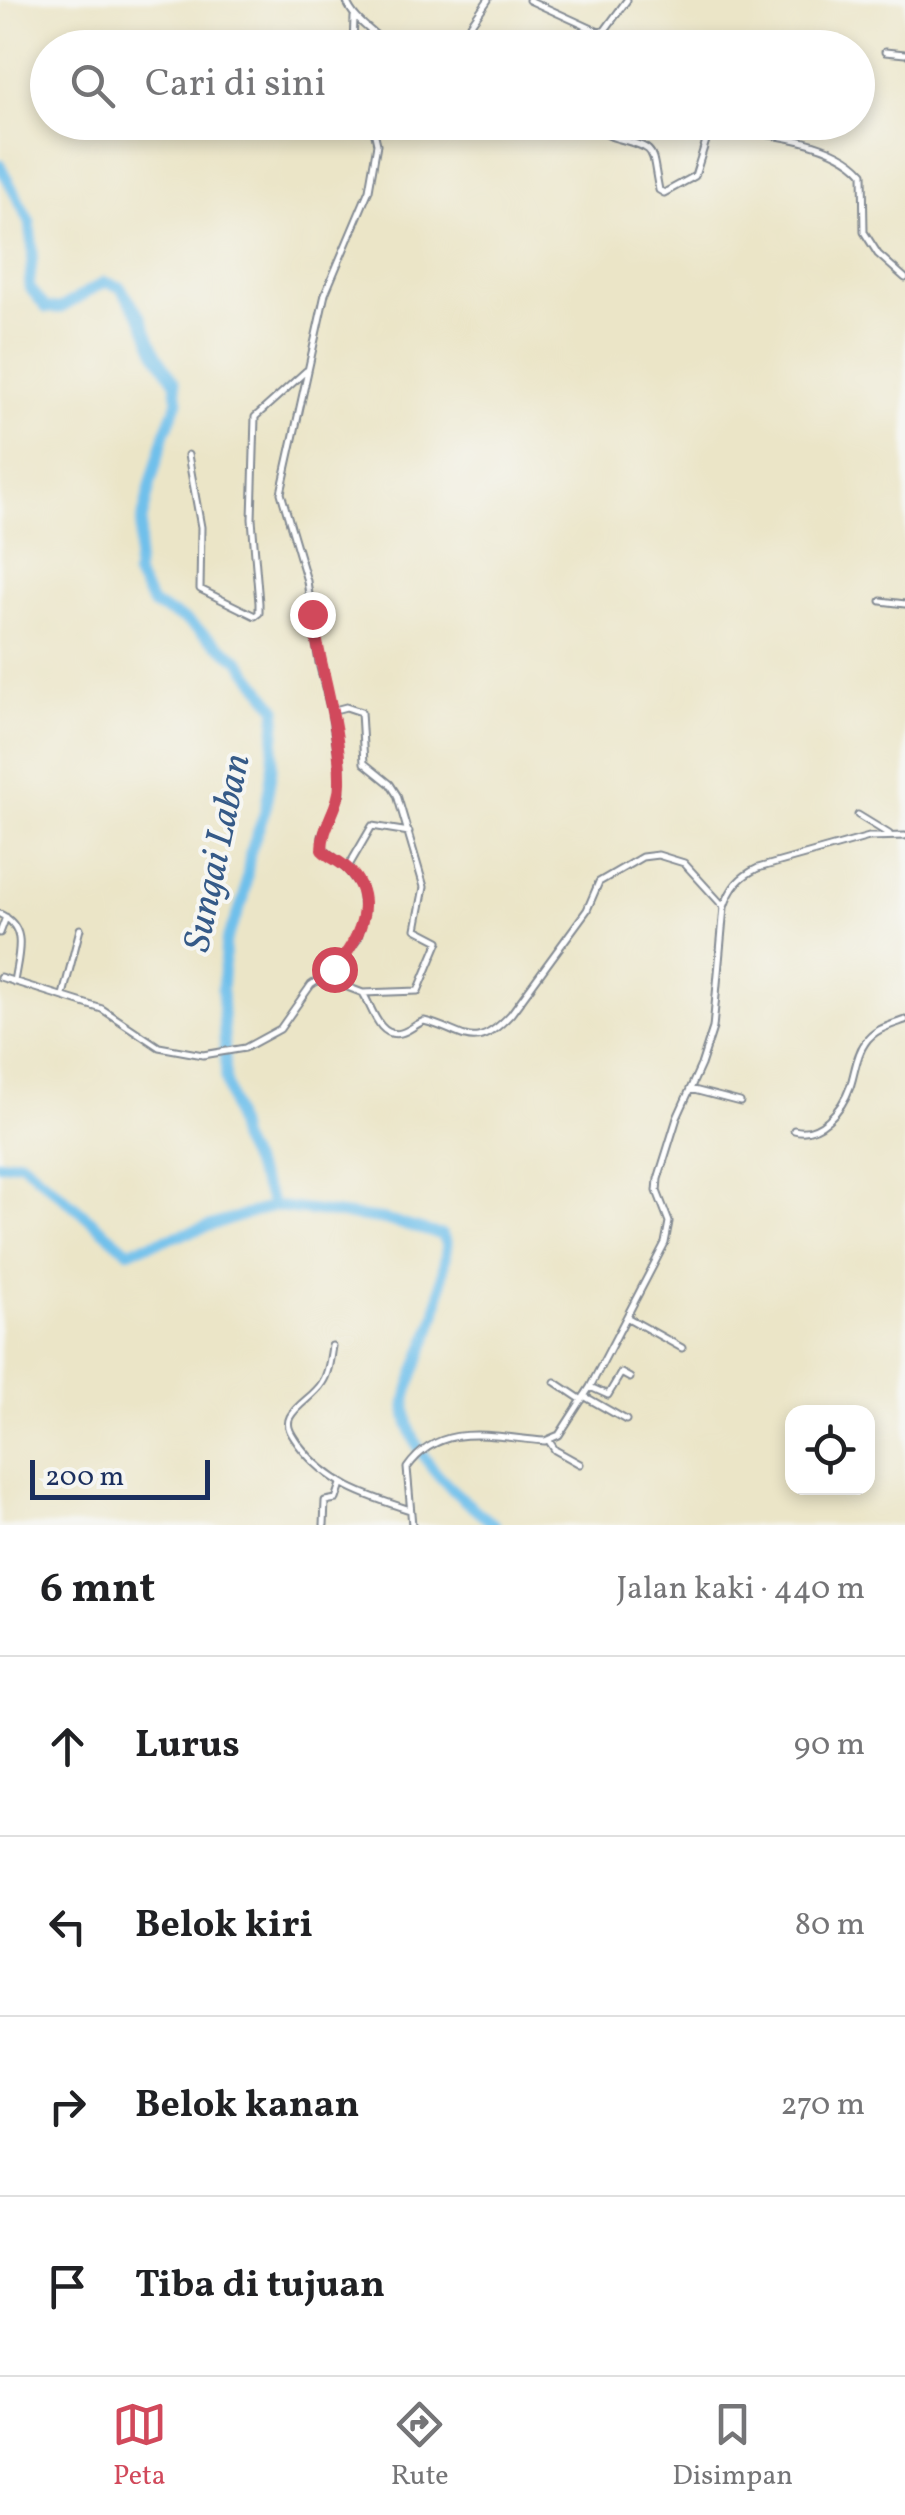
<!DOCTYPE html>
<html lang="id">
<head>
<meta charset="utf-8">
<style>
  :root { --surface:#fff; --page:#f2f2f2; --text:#202124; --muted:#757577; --line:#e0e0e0; --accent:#d1495b }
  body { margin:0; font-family:Vollkorn,serif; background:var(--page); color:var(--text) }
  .controls { position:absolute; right:30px; bottom:30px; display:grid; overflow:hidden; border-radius:20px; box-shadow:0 5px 15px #0003 }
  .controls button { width:90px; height:90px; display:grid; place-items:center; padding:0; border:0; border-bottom:2px solid var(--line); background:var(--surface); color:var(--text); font:50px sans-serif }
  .scale { position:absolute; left:30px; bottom:25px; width:180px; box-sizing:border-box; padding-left:10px; border:5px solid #1b2f5e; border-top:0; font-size:28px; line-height:35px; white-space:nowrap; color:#1b2f5e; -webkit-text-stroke:8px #f6f6f2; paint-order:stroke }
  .stop { position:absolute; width:30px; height:30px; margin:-22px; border:8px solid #d1495b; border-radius:50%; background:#fff }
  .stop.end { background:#d1495b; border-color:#fff; box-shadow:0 2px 10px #0008 }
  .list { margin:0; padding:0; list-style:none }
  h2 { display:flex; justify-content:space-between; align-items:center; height:130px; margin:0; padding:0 40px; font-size:42px }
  h2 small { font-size:32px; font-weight:400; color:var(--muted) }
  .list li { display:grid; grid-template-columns:65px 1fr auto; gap:30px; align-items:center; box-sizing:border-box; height:180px; padding:0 40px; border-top:2px solid var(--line) }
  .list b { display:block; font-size:38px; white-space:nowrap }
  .list em { font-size:32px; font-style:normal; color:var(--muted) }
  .icon { flex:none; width:55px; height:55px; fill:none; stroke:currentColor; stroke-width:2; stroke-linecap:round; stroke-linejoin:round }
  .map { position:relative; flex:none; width:905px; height:1525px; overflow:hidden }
  .search { position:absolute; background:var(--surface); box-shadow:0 5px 15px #0003; left:30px; right:30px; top:30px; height:110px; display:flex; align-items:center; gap:25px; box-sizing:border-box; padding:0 35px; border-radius:55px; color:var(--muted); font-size:38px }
  .sheet { height:850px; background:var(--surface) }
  nav { display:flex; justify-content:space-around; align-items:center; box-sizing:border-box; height:140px; border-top:2px solid var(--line); background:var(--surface); font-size:28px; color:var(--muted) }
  nav a { display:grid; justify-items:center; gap:5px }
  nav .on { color:var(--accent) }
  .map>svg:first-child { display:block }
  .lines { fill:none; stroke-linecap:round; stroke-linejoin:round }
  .river { stroke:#70c0eb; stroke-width:11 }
  .minor-casing { stroke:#838a92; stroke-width:9 }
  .minor { stroke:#fff; stroke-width:5 }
  .route { stroke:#d1495b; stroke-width:12 }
  .labels { text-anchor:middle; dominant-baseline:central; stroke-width:8; stroke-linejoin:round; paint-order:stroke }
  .water-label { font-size:38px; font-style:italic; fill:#355a88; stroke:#f6f6f2 }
</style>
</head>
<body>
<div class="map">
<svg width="905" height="1525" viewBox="0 0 905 1525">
  <rect width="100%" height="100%" fill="#f6f6f2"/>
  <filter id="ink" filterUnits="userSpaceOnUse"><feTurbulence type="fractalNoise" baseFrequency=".01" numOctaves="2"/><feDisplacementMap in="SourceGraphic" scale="20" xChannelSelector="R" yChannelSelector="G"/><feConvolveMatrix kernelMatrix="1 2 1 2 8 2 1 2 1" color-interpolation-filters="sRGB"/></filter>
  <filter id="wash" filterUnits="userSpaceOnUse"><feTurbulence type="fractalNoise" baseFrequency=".0048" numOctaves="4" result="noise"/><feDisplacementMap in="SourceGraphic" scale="40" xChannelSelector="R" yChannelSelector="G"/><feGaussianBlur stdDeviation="2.25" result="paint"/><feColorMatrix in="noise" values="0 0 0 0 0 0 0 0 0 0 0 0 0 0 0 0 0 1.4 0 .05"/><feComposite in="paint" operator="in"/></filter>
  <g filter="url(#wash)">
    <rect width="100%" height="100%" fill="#ebe5c7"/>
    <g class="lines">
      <path class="river" d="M 0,165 L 30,222 L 33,252 L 29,287 L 46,308 L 61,308 L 104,282 L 120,287 L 141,317 L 157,355 L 175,382 L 178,401 L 165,433 L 151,482 L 142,520 L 136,575 L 153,605 L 185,620 L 239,660 L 277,709 L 272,769 L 265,811 L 250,853 L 244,898 L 226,941 L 222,990 L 226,1079 L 240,1140 L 274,1206
        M 0,1164 L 20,1161 L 128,1251 L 274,1206 L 385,1220 L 442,1235 L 447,1244 C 443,1267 441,1291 436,1314 C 430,1338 404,1390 406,1410 C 410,1458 459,1498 495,1525"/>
    </g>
  </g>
  <g filter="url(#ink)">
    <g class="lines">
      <defs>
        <path id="minor" d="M 346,0 C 354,22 374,31 390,48
          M 529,0 L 599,32 L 605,30 L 627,0
          M 353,48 L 354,17
          M 405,48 L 427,38 L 464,34 L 488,0
          M 885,52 L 905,54
          M 586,122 C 596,128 605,135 616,138 C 659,150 650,146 659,190 L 664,193 L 695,176 L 709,131 L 715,128 C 758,133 833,138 863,173 L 864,232 L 878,254 L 905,278
          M 188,455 L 201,527 L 200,589 L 255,616 L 259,613 L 259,603 L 252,519 L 255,417 L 306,371
          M 881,601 L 905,604
          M 331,711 L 346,707 L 361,712 L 364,763 L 390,784 L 397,795 L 424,887 L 416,929 L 439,941 L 418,991 L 363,993
          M 858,815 L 889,834
          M 347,869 L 372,826 L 409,832
          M 0,914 C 29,928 18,954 14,982
          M 0,933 L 6,917
          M 334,969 L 342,985 L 363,993 C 372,1007 379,1039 401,1033 C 409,1031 416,1024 424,1021 C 464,1030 472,1056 511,1014 L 587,910 L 599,882 L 642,857 L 658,855 L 684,863 L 724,907
          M 0,977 L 102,1009 L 159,1047 L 203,1055 L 245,1048 L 280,1029 L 311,985 L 334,969 L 357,940 L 364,913 L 361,887 L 347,869 L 323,849 L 322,837 L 340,794 L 340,767 L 331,711 L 319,663 L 307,581 L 281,493 L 325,294 L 369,190 L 377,144 L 372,122
          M 63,995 L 80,929
          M 690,1089 L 740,1102
          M 794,1130 C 819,1137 842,1110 850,1087 C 855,1073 856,1055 865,1043 C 874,1029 891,1025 905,1020
          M 628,1318 L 682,1348
          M 332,1346 C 330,1358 329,1373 322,1383 C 314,1396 297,1404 290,1417 C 285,1427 293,1436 299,1445 C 328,1484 366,1496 410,1510
          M 555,1382 L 582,1400
          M 590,1387 L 608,1395 L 621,1373 L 630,1378
          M 584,1396 L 626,1420
          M 549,1441 L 555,1450 L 580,1464
          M 324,1525 L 325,1501 L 336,1499 L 341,1484
          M 412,1525 L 407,1468 C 441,1419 496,1438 545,1441 L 559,1435 L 590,1387 L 665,1243 L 669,1222 L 657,1191 L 658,1179 L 677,1118 L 701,1065 L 713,1028 L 724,907 C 731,887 739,877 758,868 L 869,837 L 905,836"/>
      </defs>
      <use href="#minor" class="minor-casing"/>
      <use href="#minor" class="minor"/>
    </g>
  </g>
  <g class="lines" filter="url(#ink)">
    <path class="route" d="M 312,614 C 320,670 341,726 340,783 C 340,807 322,825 322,850 C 330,858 340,861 348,869 C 380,900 358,942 334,969"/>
  </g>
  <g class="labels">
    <g class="water-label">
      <text transform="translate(219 853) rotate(-78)">Sungai Laban</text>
    </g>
  </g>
</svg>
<div class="controls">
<button><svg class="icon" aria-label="locate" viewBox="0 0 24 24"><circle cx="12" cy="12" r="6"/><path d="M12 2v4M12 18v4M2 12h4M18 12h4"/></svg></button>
</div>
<div class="scale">200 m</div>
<div class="stop" style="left:334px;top:969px"></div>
<div class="stop end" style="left:312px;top:614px"></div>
<div class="search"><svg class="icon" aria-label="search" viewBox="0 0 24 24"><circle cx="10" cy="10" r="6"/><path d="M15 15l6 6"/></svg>Cari di sini</div>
</div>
<section class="sheet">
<h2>6 mnt<small>Jalan kaki · 440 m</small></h2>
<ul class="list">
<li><svg class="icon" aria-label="ahead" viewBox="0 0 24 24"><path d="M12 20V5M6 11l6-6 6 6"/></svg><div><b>Lurus</b></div><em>90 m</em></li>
<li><svg class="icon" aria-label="left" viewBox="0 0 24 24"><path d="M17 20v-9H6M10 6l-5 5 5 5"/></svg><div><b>Belok kiri</b></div><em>80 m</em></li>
<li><svg class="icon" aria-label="right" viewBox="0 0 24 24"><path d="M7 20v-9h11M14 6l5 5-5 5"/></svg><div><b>Belok kanan</b></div><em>270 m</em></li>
<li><svg class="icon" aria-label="arrive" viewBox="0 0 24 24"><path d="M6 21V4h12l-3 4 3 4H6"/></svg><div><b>Tiba di tujuan</b></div></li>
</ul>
</section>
<nav>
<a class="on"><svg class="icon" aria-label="map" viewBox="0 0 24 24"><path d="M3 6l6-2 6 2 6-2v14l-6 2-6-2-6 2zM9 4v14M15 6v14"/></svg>Peta</a>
<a><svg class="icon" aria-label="directions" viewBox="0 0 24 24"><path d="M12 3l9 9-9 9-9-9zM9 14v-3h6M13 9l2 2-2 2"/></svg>Rute</a>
<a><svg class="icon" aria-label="saved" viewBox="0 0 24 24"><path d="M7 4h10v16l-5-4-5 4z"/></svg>Disimpan</a>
</nav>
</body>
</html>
